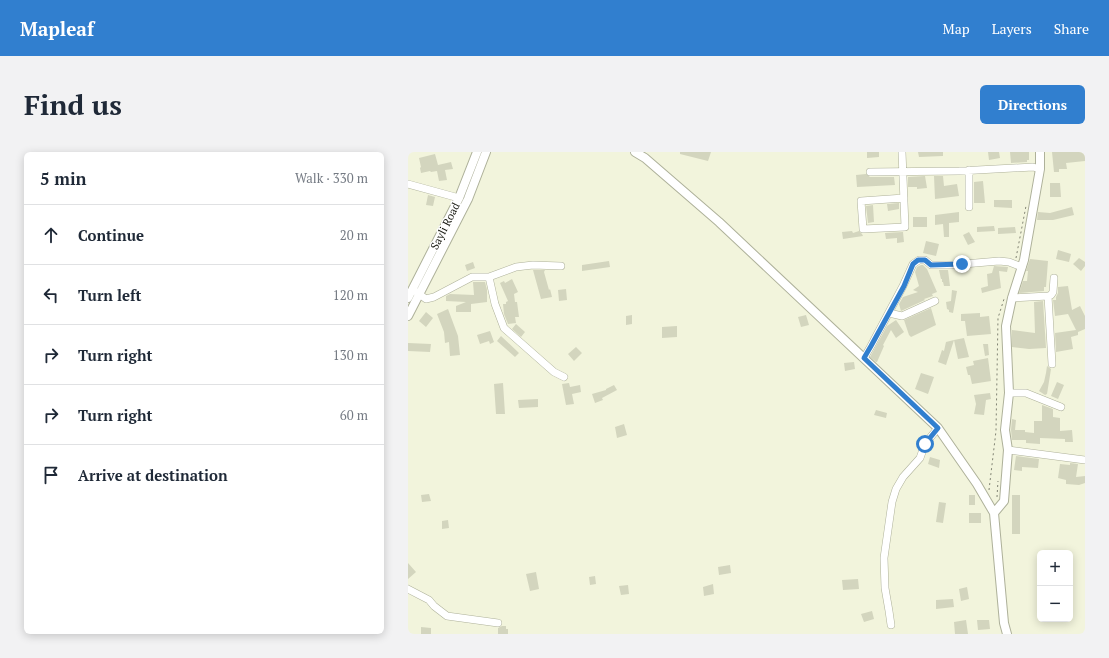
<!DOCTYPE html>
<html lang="en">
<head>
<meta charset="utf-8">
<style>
  :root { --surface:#fff; --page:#f2f2f3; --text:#1f2937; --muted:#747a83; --line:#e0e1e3; --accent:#317fcf }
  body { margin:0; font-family:"PT Serif",serif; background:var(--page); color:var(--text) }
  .controls { position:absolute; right:12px; bottom:12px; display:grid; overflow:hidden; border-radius:6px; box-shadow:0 2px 10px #0003 }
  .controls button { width:36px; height:36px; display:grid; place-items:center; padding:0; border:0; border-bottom:1px solid var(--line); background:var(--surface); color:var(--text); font:20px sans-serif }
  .stop { position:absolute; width:12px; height:12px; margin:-9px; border:3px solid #317fcf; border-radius:50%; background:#fff }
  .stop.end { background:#317fcf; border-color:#fff; box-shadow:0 1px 4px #0008 }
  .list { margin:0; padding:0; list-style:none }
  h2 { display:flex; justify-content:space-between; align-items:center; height:52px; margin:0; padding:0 16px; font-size:17px }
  h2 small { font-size:13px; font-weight:400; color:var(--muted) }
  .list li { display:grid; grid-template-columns:26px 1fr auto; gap:12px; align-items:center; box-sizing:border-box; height:60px; padding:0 16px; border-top:1px solid var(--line) }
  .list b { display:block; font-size:15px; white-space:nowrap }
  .list em { font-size:13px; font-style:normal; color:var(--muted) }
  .icon { flex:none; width:22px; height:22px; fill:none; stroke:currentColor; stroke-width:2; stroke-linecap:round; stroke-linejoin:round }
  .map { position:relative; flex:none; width:677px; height:482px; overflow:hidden; border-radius:6px }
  header { display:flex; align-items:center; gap:24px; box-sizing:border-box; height:56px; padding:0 20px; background:var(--accent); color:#fff }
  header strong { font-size:19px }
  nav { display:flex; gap:22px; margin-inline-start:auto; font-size:14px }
  .intro { display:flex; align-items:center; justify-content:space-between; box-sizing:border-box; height:96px; padding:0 24px }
  h1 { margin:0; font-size:28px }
  .button { padding:10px 18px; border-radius:6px; background:var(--accent); color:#fff; font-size:14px; font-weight:700 }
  main { display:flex; gap:24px; padding:0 24px }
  aside { flex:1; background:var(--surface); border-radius:6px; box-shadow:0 2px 10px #0003 }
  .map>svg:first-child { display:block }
  .building { fill:#d3d5be }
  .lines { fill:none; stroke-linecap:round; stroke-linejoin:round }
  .minor-casing { stroke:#aeb19a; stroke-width:8 }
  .major-casing { stroke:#aeb19a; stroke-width:10 }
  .path { stroke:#818373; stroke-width:1; stroke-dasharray:2 3; stroke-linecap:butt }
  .minor { stroke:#fff; stroke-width:7 }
  .major { stroke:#fff; stroke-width:8 }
  .route { stroke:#317fcf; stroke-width:5 }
  .labels { text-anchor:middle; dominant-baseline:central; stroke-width:3; stroke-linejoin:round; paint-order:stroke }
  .street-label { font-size:11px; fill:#181911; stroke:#fff }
</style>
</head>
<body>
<header>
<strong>Mapleaf</strong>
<nav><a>Map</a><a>Layers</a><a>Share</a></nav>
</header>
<div class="intro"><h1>Find us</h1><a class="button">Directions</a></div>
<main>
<aside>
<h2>5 min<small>Walk · 330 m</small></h2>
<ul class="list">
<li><svg class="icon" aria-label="ahead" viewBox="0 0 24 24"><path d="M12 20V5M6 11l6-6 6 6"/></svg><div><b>Continue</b></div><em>20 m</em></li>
<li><svg class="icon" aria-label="left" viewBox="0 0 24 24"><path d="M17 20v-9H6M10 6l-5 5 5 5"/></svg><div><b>Turn left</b></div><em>120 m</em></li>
<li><svg class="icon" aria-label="right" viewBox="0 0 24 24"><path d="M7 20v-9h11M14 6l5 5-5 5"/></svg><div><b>Turn right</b></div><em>130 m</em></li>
<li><svg class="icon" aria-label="right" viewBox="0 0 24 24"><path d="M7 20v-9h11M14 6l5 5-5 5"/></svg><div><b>Turn right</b></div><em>60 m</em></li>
<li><svg class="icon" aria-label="arrive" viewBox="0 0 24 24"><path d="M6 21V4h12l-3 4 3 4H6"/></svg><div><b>Arrive at destination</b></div></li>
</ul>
</aside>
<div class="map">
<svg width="677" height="482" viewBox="0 0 677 482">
  <rect width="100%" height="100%" fill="#f2f4dc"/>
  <path class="building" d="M 272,0 L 303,0 L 300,9 L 272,2 Z
    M 459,0 L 471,0 L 471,5 L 459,6 Z
    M 510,0 L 535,0 L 535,4 L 511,5 Z
    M 580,0 L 591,0 L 592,6 L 581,8 Z
    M 602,0 L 621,0 L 621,8 L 619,8 L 619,10 L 603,11 Z
    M 644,0 L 677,0 L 677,9 L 658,11 L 659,17 L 651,17 L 651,20 L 646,20 Z
    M 27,2 L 30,13 L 43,10 L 45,17 L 37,18 L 39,28 L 31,29 L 29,19 L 23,20 L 22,19 L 13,21 L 12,16 L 13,15 L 11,6 Z
    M 458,22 L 462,25 L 486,25 L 487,33 L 449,35 L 448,23 Z
    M 517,24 L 519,36 L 509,37 L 509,35 L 500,35 L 500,25 Z
    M 526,24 L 535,24 L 536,34 L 549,32 L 551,44 L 527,47 Z
    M 575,29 L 577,51 L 566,51 L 566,30 Z
    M 642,31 L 652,31 L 653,45 L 642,45 Z
    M 20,43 L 27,45 L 25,54 L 18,53 Z
    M 586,48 L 604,48 L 604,56 L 586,55 Z
    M 491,51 L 491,57 L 480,59 L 479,52 Z
    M 465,53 L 466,70 L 460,71 L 458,54 Z
    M 664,55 L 666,63 L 645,68 L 629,68 L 630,60 L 642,61 Z
    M 551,60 L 551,70 L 541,71 L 541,85 L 536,85 L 535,72 L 527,73 L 527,63 Z
    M 505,65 L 519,65 L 519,75 L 505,75 Z
    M 586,74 L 587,79 L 569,80 L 569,75 Z
    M 607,75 L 608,81 L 590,82 L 590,76 Z
    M 444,79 L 445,81 L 451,79 L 454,82 L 455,84 L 435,87 L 434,80 Z
    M 495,80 L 496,90 L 489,91 L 489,86 L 478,87 L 477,81 Z
    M 561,80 L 567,90 L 560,93 L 555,83 Z
    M 518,89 L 531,92 L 528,104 L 515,101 Z
    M 650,98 L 663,102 L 661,110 L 648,107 Z
    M 671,106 L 677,110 L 677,114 L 673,119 L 665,112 Z
    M 622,107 L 640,109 L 638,135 L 636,135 L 636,139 L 611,141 L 615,129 L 619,129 L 620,119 L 618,119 Z
    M 201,109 L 202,115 L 174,119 L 174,113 Z
    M 65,110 L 67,116 L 59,119 L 57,113 Z
    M 513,113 L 515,113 L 519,117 L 529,140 L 524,142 L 525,144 L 516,147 L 517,148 L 493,159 L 491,152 L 495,145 L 510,140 L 505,138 L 511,134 L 507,120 L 509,115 Z
    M 586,114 L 600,115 L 599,120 L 591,119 L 593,136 L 574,141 L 573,136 L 580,134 L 579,122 L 584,121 Z
    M 125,118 L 137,118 L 136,120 L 141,138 L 142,137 L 144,145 L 133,147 Z
    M 531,118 L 540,118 L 542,134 L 536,134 L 535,130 L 534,130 L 534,127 L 533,127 Z
    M 104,127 L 110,140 L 106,142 L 107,150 L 109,150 L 111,165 L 107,165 L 108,171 L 100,172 L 96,162 L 95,152 L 98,152 L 98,150 L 100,149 L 92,131 L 96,129 L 97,131 Z
    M 65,130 L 77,130 L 79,138 L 79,150 L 63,152 L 63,160 L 48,160 L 48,154 L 58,150 L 38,149 L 38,144 L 42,142 L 66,143 Z
    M 660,134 L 664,158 L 672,154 L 677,164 L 677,177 L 670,180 L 670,183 L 663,185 L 665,197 L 648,200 L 647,181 L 668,178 L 660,162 L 647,164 L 645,148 L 648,148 L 648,145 L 650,141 L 650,135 Z
    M 158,137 L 159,148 L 151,149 L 150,138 Z
    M 544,138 L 549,139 L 545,161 L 541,160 L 541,158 L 539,157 L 538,150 L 543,149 Z
    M 635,149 L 638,196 L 621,197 L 604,195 L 604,178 L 627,181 L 626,150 Z
    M 523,156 L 528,173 L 503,185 L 501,183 L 496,168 Z
    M 40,157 L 50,184 L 52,203 L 42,204 L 41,190 L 37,191 L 36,180 L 29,162 Z
    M 18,160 L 25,166 L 18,175 L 11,169 Z
    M 572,161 L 572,165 L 581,164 L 583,182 L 559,184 L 557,169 L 553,169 L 553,162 Z
    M 224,163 L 224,172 L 218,173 L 218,164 Z
    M 398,163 L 401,173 L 393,175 L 390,165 Z
    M 488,168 L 496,180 L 488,186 L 483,178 L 475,193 L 476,194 L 469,210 L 468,210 L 462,205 L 479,174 Z
    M 108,172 L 117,180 L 113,185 L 104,177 Z
    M 269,174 L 269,185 L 254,186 L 254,175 Z
    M 82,179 L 86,190 L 82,192 L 81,189 L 72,192 L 69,183 Z
    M 93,184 L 111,201 L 107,205 L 89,189 Z
    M 556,186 L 561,205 L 550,207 L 546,188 Z
    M 546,188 L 538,213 L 530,210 L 534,198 L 536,199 L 538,190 Z
    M 0,191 L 23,192 L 22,200 L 0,199 Z
    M 575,192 L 580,192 L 581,203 L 577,204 Z
    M 168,195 L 174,201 L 166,209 L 160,202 Z
    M 580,206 L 583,229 L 564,232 L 562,223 L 560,223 L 558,215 L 566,213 L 565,209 Z
    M 446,210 L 447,217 L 437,219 L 436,211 Z
    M 639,214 L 643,217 L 639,242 L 637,243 L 631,239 L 636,230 L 638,221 Z
    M 513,221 L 526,225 L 520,242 L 507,237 Z
    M 649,230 L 656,233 L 650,247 L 643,244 Z
    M 95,231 L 97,262 L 88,262 L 86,232 Z
    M 161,231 L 162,235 L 172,233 L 173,240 L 164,242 L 166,252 L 158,253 L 154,232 Z
    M 206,233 L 209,238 L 194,246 L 195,248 L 187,251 L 184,242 L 198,238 L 198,237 Z
    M 582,241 L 583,247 L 578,248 L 576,263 L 566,262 L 568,252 L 566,243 Z
    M 130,247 L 130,255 L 111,256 L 110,248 Z
    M 634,253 L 645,257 L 645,265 L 652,266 L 652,279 L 664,278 L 665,290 L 657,290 L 657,287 L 632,286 L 632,292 L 618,291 L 618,288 L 604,288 L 603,278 L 604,267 L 608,268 L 607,278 L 617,278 L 617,280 L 626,281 L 626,269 L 634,269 Z
    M 468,258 L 479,261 L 478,266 L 466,263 Z
    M 216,272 L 219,283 L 209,286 L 207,275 Z
    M 608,304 L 631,307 L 630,316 L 614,315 L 614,319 L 606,318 Z
    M 522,305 L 532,308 L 531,316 L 520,312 Z
    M 662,311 L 670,312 L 668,325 L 677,324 L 677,331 L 671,333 L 658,332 L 658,328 L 650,326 L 652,312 L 662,313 Z
    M 21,342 L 23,349 L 14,350 L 13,343 Z
    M 561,343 L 567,343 L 567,353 L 561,353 Z
    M 604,343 L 612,343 L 612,382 L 604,382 Z
    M 531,350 L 538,351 L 535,371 L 528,370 Z
    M 561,361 L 573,361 L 573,371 L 561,371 Z
    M 40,368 L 41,376 L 34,377 L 34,369 Z
    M 0,411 L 8,420 L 0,427 Z
    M 322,413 L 323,421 L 311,423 L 310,415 Z
    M 128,420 L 131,437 L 122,439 L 118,422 Z
    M 187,424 L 188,432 L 182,433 L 181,425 Z
    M 450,427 L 451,437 L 435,438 L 434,428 Z
    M 305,432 L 306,442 L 296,444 L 295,435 Z
    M 220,433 L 221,442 L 213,443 L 211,434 Z
    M 559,435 L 561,447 L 553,449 L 551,437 Z
    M 545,447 L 546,455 L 528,457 L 528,448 Z
    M 464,459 L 466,467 L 456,470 L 453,462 Z
    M 558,468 L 560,482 L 547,482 L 546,470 Z
    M 569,468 L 581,468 L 582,477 L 570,478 Z
    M 94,474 L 98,474 L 98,477 L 100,477 L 100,482 L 90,482 L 90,476 Z
    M 13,475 L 23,476 L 23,482 L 13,482 Z"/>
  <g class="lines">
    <defs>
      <path id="minor" d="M 494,0 L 497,75 L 455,77 L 453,49 L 496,46
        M 561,18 L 561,55
        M 462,20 L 551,19 L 625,15 L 632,17
        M 0,32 L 51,46
        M 81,125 L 87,152 L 96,176 L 146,220 L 156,225
        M 7,139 L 18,147 L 26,145 L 64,125 L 81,125 L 108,115 L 125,113 L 153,114
        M 640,144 L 643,143 L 645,140 L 646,126
        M 604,146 L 640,144 L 644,212
        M 481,161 L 494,164 L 527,149
        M 456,206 L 463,194 L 495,134 L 505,112 L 511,108 L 517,108 L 523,113 L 544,113 L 591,109 L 601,110 L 614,115
        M 601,241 L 618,241 L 653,255
        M 600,298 L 677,308
        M 0,437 L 21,448 L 26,454 L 39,464 L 90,471
        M 483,473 L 481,459 L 477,436 L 476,406 L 484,350 L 488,337 L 495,325 L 512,306 L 517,292 L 530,276"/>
      <path id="major" d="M 227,0 L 237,6 L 311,70 L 530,276 L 569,332 L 586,361 L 596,471 L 599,482
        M 0,146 L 51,46 L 69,0
        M 0,164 L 60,47 L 78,0
        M 586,361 L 596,349 L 600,298 L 597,278 L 601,241 L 598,174 L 604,146 L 616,108 L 632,17 L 632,0"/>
    </defs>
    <use href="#minor" class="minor-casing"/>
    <use href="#major" class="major-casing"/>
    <path class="path" d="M 608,106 L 618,54
      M 581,338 L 588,279 L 590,166 L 596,147
      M 589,345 L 590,329"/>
    <use href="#minor" class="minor"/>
    <use href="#major" class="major"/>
  </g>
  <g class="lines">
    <path class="route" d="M 517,292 L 530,276 L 456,206 L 463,194 L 496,134 L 505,112 L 510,108 L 517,108 L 523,113 L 554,112"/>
  </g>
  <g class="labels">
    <g class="street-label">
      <text transform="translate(37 74) rotate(-63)">Sayli Road</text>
    </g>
  </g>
</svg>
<div class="controls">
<button>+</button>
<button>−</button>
</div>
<div class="stop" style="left:517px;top:292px"></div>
<div class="stop end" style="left:554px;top:112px"></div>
</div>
</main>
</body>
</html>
